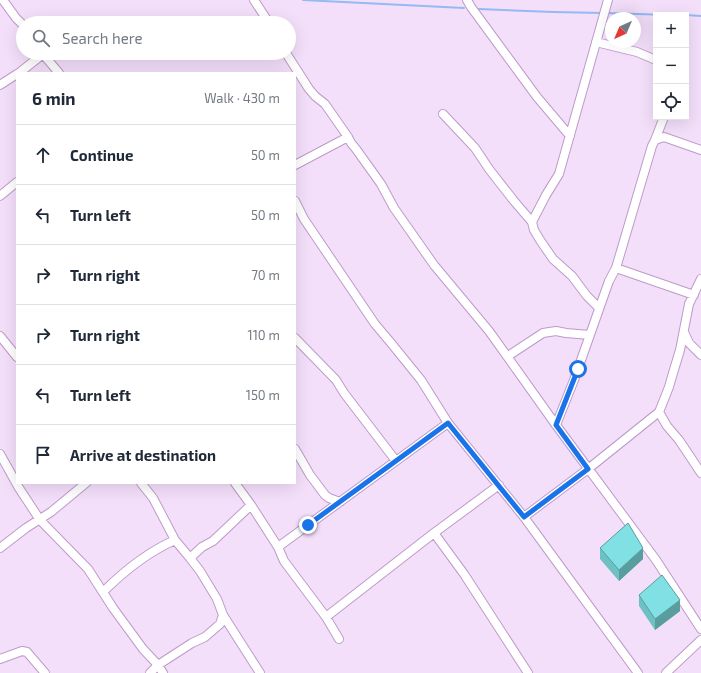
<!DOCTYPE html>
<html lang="en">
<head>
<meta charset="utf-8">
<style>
  :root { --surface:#fff; --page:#f6f6f7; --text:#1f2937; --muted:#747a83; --line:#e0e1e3 }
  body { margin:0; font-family:"Exo 2",sans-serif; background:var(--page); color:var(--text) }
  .controls { position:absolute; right:12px; top:12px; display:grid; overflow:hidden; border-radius:0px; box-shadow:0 4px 16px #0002 }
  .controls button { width:36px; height:36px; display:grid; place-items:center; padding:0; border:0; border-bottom:1px solid var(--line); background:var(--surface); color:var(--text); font:20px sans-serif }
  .compass { position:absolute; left:605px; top:12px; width:36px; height:36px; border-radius:50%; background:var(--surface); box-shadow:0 4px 16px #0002; rotate:224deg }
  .stop { position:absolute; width:12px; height:12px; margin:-9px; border:3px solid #1a73e8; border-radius:50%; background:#fff }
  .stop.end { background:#1a73e8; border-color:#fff; box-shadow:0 1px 4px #0008 }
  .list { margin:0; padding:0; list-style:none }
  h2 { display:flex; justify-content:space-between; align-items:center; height:52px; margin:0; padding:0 16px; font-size:17px }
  h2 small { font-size:13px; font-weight:400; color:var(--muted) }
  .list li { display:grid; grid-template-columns:26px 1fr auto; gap:12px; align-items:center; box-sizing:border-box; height:60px; padding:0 16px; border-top:1px solid var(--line) }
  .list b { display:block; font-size:15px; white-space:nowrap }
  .list em { font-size:13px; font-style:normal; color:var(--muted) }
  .icon { flex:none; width:22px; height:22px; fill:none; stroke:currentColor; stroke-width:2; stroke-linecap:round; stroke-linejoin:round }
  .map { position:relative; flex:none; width:701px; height:673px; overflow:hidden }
  .search { position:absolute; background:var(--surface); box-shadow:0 4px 16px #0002; left:16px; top:16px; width:280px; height:44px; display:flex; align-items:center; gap:10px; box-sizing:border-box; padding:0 14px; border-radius:22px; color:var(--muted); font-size:15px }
  .panel { position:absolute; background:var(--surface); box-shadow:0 4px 16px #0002; left:16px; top:72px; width:280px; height:412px; border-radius:0px }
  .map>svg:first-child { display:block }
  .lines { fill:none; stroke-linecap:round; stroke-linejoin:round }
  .stream { stroke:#94baf2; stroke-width:2 }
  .minor-casing { stroke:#bd9bc8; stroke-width:10 }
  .minor { stroke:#fff; stroke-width:8 }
  .wall { fill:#6ec1c3 }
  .shaded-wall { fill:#5a9d9f }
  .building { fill:#80e0e3; stroke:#5a9d9f }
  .route { stroke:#1a73e8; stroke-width:5 }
</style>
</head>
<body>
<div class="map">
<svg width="701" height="673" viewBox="0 0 701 673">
  <rect width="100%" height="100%" fill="#f4dffb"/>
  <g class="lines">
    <path class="stream" d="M 303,0 L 464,8
      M 479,9 L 553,12 L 602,13
      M 606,13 L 669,15
      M 686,15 L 701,16"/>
    <defs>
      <path id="minor" d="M 3,0 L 16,18 L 23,25
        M 254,0 L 269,23
        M 467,0 L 471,7 L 537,97 L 570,136
        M 596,42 L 637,52 L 656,60
        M 42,53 L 59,73
        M 286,53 L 309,89 L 315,96 L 325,104 L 348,137
        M 19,73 L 43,54
        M 0,85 L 17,74
        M 443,114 L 475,148 L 489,169 L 514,201 L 532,222
        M 655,140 L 664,117
        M 295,165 L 348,137 L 351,143 L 356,149 L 381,184 L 394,208 L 434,265 L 489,331 L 556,425 L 656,560 L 701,629
        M 0,196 L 17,182
        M 295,201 L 304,219 L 375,324 L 391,343 L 421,380 L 448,423 L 524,517 L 638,673
        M 616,268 L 694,295
        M 701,279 L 689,304 L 680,350 L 673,373 L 669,387 L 659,412 L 667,426 L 679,440 L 701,473
        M 599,308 L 587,296 L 572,276 L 553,259 L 540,240 L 534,230 L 532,222 L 546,195 L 559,174 L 608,0
        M 684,332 L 689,343 L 701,355
        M 0,336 L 17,357
        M 295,338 L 336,380 L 344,393 L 396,461
        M 508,356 L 543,333 L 556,331 L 566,333 L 590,335
        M 556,425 L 574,380 L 609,281 L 616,268 L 652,146 L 655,140 L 664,137 L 701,150
        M 295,449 L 310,475 L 325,495 L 329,498 L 340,502
        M 0,454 L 19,488 L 40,520 L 88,569 L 113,608 L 143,649 L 158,665 L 163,673
        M 141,483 L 153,498 L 175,540 L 190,558
        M 235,483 L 251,505 L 278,547
        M 524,517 L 588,469 L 659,412
        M 434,533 L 464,574 L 528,673
        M 0,548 L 26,528 L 51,512 L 86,483
        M 103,592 C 124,571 148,552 175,540
        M 223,615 L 260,673
        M 326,617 L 434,533 L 499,485
        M 339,639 L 326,617 L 284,561 L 278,547 L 448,423
        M 0,659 L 22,651 L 27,652 L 45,673
        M 150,673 L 158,665 L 192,643 L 205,637 L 220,624 L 223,615 L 217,599 L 200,571 L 190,558 L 202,547 L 213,541 L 251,505
        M 666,673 L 701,640"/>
    </defs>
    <use href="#minor" class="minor-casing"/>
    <use href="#minor" class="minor"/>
  </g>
  <path class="wall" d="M 600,548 L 643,559 L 619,581 L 600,559 Z
    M 639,595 L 680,611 L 655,630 L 639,606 Z"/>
  <path class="shaded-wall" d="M 643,548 L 643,559 L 619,581 L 619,570 Z
    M 680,600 L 680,611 L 655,630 L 655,619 Z"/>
  <path class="building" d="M 628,523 L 643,548 L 619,570 L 600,548 Z
    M 662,575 L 680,600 L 655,619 L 639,595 Z"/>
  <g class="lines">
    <path class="route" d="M 308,525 L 448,423 L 524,517 L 588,469 L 556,425 L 578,369"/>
  </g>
</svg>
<div class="controls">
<button>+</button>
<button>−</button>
<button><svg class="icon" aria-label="locate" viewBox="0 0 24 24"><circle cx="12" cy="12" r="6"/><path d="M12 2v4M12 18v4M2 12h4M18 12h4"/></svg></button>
</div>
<svg class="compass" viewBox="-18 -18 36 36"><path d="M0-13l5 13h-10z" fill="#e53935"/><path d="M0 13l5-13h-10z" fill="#747a83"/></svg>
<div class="stop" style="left:578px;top:369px"></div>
<div class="stop end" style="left:308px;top:525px"></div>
<div class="search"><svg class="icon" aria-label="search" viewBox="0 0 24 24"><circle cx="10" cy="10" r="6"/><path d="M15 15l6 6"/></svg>Search here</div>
<section class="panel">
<h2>6 min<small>Walk · 430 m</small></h2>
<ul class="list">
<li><svg class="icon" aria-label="ahead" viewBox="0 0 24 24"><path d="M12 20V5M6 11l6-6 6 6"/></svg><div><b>Continue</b></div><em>50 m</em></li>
<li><svg class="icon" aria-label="left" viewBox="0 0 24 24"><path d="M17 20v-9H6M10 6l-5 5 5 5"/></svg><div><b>Turn left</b></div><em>50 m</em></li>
<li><svg class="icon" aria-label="right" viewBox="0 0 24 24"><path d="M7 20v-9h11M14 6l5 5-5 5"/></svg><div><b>Turn right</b></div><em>70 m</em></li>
<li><svg class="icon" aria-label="right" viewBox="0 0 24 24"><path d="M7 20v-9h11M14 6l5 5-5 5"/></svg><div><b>Turn right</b></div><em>110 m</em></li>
<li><svg class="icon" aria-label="left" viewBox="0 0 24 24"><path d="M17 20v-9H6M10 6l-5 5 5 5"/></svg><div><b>Turn left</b></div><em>150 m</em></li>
<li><svg class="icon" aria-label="arrive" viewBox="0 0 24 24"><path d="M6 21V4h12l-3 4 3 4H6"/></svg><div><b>Arrive at destination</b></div></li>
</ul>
</section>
</div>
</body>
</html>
